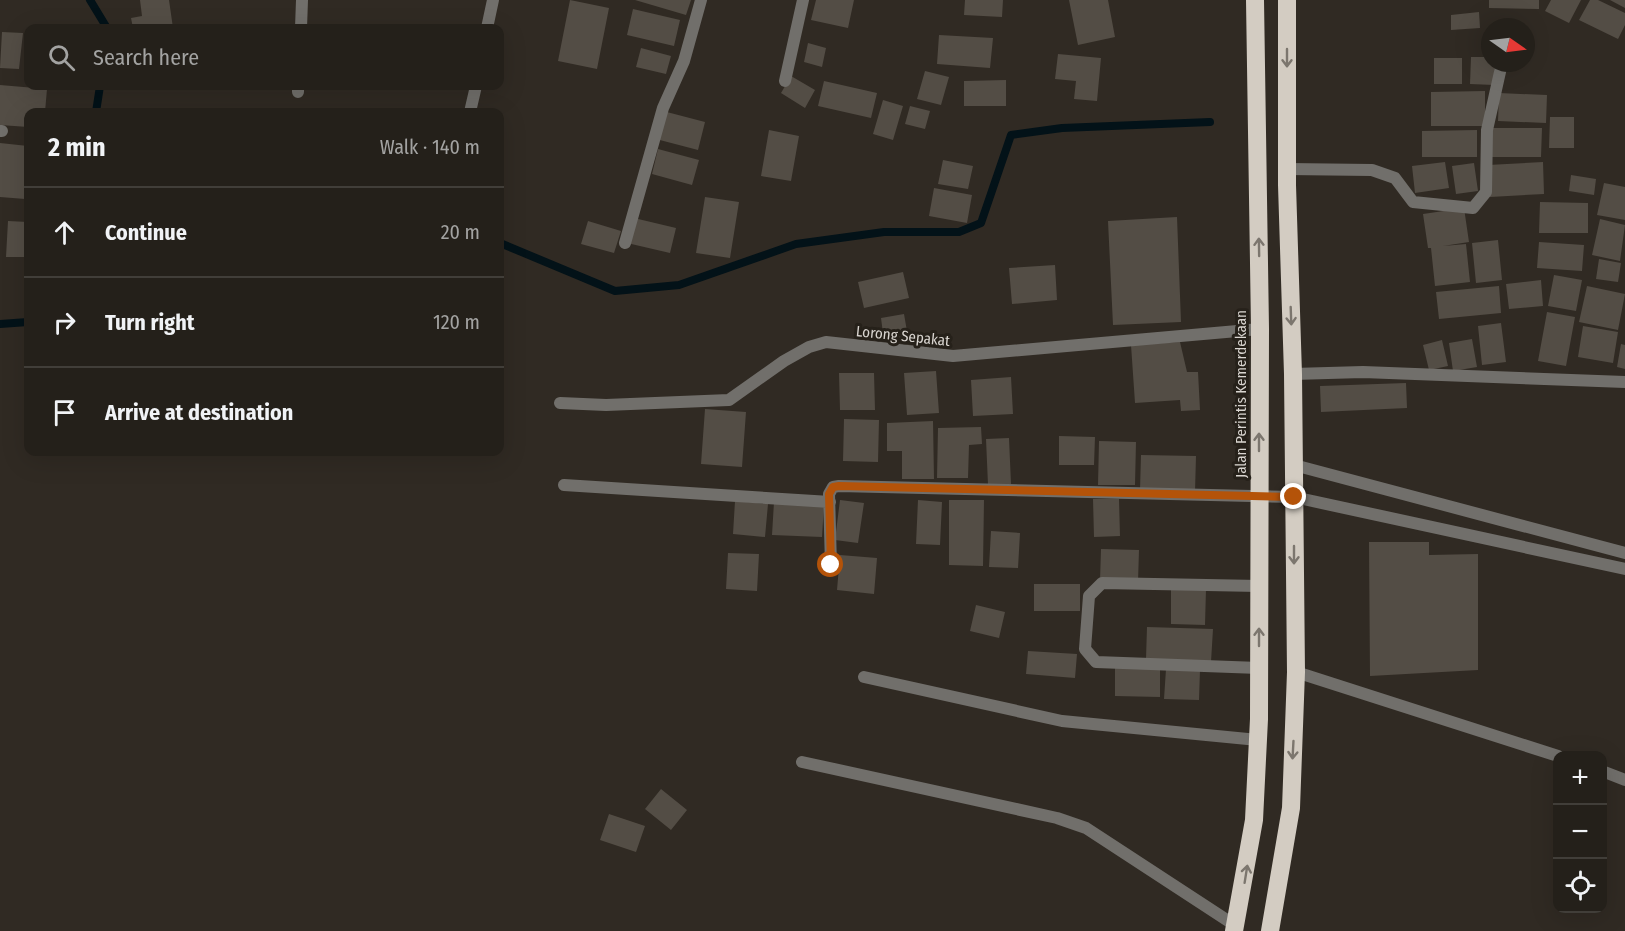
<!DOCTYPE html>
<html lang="en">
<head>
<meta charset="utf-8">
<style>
  :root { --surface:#24201a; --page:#2c2823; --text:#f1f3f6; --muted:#a3a3a2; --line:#413e39 }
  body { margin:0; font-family:"Fira Sans Condensed",sans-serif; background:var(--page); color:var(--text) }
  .controls { position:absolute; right:18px; bottom:18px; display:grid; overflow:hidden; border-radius:12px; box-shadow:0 6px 24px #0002 }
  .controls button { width:54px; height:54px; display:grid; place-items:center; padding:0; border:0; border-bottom:2px solid var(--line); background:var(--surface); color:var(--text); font:30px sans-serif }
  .compass { position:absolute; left:1481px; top:18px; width:54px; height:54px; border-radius:50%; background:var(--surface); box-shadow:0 6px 24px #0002; rotate:104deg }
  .stop { position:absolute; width:18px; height:18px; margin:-14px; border:4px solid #b45309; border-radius:50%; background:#fff }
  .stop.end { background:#b45309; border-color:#fff; box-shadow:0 2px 6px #0008 }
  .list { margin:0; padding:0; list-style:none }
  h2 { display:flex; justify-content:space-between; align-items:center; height:78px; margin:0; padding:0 24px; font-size:26px }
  h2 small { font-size:20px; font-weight:400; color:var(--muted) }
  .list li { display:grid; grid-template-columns:39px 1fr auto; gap:18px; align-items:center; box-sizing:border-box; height:90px; padding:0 24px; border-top:2px solid var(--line) }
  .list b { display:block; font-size:22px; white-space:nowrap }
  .list em { font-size:20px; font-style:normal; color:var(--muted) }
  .icon { flex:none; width:33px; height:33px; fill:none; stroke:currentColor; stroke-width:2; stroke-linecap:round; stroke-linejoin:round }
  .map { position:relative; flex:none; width:1625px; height:931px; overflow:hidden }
  .search { position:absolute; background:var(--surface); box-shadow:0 6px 24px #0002; left:24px; top:24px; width:480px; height:66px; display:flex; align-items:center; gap:15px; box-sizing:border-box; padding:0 21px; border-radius:12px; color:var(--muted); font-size:22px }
  .panel { position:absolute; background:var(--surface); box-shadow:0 6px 24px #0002; left:24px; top:108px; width:480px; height:348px; border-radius:12px }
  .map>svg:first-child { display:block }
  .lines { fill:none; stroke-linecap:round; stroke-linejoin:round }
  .stream { stroke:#031218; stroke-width:8 }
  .building { fill:#534d45 }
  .lane { stroke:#716f6b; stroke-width:12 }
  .street { stroke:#716f6b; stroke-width:12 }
  .highway { stroke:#d3ccc2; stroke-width:18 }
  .oneway { stroke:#7c766e }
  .route { stroke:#b45309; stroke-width:8 }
  .labels { text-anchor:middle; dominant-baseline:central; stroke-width:6; stroke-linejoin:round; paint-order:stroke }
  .street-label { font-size:15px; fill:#d9d5d0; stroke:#26211a }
</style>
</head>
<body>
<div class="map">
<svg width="1625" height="931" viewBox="0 0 1625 931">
  <rect width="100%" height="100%" fill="#302a23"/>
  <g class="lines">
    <path class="stream" d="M 90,0 L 107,28
      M 96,112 L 100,86
      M 500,243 L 615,291 L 679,285 L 796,244 L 884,232 L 959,232 L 981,223 L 1011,135 L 1062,128 L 1210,122
      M 0,324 L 28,322"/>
  </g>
  <path class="building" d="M 140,0 L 169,0 L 173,28 L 133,28 L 131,18 L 142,16 Z
    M 570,0 L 609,8 L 597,69 L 558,61 Z
    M 635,0 L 691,0 L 686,15 Z
    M 816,0 L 854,0 L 848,28 L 811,20 Z
    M 965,0 L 1003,0 L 1002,17 L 964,15 Z
    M 1069,0 L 1108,0 L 1115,37 L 1078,45 Z
    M 1489,0 L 1539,0 L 1539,9 L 1489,8 Z
    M 1551,0 L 1581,0 L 1569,23 L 1545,11 Z
    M 1590,0 L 1598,0 L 1625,13 L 1625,25 L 1618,39 L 1579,20 Z
    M 1610,0 L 1625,0 L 1625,8 Z
    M 633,9 L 680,20 L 674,46 L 627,35 Z
    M 1479,12 L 1480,28 L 1451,30 L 1451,15 Z
    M 2,32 L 23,33 L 19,69 L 0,68 Z
    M 939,35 L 993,38 L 990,68 L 937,64 Z
    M 27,38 L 28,38 L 28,75 L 24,75 Z
    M 808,43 L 826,48 L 822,67 L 804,62 Z
    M 641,48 L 671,56 L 666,74 L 636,67 Z
    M 1058,54 L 1101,58 L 1097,101 L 1074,99 L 1076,81 L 1055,79 Z
    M 1471,57 L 1490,57 L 1490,63 L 1495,63 L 1494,85 L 1470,84 Z
    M 1434,58 L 1462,58 L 1462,84 L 1434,84 Z
    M 925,71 L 949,77 L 941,105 L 917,99 Z
    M 791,76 L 815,90 L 805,108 L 781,93 Z
    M 1006,80 L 1006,106 L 964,106 L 964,81 Z
    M 824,81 L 877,93 L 871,118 L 818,106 Z
    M 0,85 L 47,89 L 45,112 L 28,112 L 28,127 L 0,125 Z
    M 1485,91 L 1485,126 L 1431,126 L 1431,92 Z
    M 1499,93 L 1547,95 L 1546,123 L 1498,121 Z
    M 883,100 L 903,106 L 893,140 L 873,134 Z
    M 910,106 L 930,111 L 925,129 L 905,124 Z
    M 663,111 L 705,122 L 698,150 L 656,139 Z
    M 1550,117 L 1574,117 L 1574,148 L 1549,148 Z
    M 1492,128 L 1542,128 L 1541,157 L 1492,157 Z
    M 769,130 L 799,136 L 791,181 L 761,176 Z
    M 1477,130 L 1477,157 L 1422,157 L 1422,131 Z
    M 0,143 L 28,146 L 25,199 L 0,197 Z
    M 658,149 L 699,160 L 692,185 L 652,174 Z
    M 943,160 L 973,166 L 968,189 L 938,184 Z
    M 1445,162 L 1449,188 L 1415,193 L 1412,166 Z
    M 1543,162 L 1544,194 L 1490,197 L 1488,165 Z
    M 1474,163 L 1478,191 L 1456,194 L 1452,166 Z
    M 1571,175 L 1596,179 L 1594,195 L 1569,191 Z
    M 1604,183 L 1625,187 L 1625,220 L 1597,215 Z
    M 934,188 L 972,195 L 967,223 L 929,216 Z
    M 705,197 L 739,202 L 730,258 L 696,253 Z
    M 1540,202 L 1588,203 L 1588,233 L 1539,233 Z
    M 1464,208 L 1469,242 L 1443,246 L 1466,244 L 1470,282 L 1435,286 L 1431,248 L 1428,248 L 1423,214 Z
    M 1177,217 L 1181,322 L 1113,325 L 1108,221 Z
    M 634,218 L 676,228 L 670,253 L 627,243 Z
    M 1600,219 L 1625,225 L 1620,261 L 1592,255 Z
    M 8,221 L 28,222 L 28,257 L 6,257 Z
    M 588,221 L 621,231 L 614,253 L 581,244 Z
    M 1498,240 L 1502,280 L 1476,283 L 1472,243 Z
    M 1539,242 L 1584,245 L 1582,271 L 1537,268 Z
    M 1599,259 L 1621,263 L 1618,282 L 1596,279 Z
    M 1055,265 L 1057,300 L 1012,304 L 1009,268 Z
    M 903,272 L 909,298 L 864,308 L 858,282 Z
    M 1554,275 L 1582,280 L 1576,311 L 1548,306 Z
    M 1541,280 L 1543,306 L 1509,309 L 1506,284 Z
    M 1499,286 L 1501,313 L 1439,319 L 1436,292 Z
    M 1587,286 L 1625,294 L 1618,330 L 1579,322 Z
    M 1547,312 L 1575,317 L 1566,366 L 1538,361 Z
    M 904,314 L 908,337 L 884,341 L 881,318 Z
    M 1501,323 L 1506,362 L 1482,365 L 1478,326 Z
    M 1583,326 L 1618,332 L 1613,363 L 1578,357 Z
    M 1472,339 L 1477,367 L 1453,371 L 1449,343 Z
    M 1442,340 L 1448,366 L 1429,370 L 1423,345 Z
    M 1180,342 L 1187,372 L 1198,372 L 1200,410 L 1181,411 L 1180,400 L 1135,403 L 1131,345 Z
    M 1621,344 L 1625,345 L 1625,369 L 1617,367 Z
    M 936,371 L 939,413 L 907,415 L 904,373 Z
    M 839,373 L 874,373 L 875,410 L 840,410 Z
    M 1011,377 L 1013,414 L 973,416 L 971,380 Z
    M 1406,383 L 1407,408 L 1321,412 L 1320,386 Z
    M 705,409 L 746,412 L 742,467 L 701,464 Z
    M 844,419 L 879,420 L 878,462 L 843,461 Z
    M 933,421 L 934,479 L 902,479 L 902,451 L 887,451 L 887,423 Z
    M 981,427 L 982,444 L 969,445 L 968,478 L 937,478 L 938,428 Z
    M 1059,436 L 1095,437 L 1094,465 L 1059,465 Z
    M 1009,438 L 1011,484 L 988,485 L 986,439 Z
    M 1099,441 L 1136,442 L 1135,485 L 1098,485 Z
    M 1141,455 L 1196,456 L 1195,492 L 1140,490 Z
    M 1093,499 L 1119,499 L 1120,536 L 1094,537 Z
    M 840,500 L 864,503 L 858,543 L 835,540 Z
    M 918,500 L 942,502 L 940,545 L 916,544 Z
    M 949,500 L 984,500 L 983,566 L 949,565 Z
    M 735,501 L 768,504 L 765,537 L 733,534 Z
    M 774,502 L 824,505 L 822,537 L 772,535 Z
    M 991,531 L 1020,533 L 1018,568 L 989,567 Z
    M 1369,542 L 1429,542 L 1429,555 L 1478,554 L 1478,670 L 1370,676 Z
    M 1101,549 L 1139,550 L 1138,582 L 1100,581 Z
    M 728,553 L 759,554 L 757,591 L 726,589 Z
    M 840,555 L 877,558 L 874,594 L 837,590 Z
    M 1034,584 L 1080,584 L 1080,611 L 1034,611 Z
    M 1171,589 L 1206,589 L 1205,625 L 1171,624 Z
    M 976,605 L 1005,612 L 999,638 L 970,631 Z
    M 1147,627 L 1213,629 L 1211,662 L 1146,659 Z
    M 1028,651 L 1077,654 L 1075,678 L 1026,674 Z
    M 1115,667 L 1160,667 L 1160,697 L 1115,696 Z
    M 1166,669 L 1200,670 L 1199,700 L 1164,699 Z
    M 661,789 L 687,810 L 671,830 L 645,809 Z
    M 609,814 L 645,826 L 636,852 L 600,840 Z"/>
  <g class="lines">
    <path class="lane" d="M 560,403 L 606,405 L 729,400 L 784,361 L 809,347 L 826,342 L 953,356 L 1260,329
      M 1294,465 L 1625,553
      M 1294,497 L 1625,569"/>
    <path class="street" d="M 301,28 L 302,0
      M 487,28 L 493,0
      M 785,81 L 803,0
      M 298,92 L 298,86
      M 470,112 L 476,86
      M 0,131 L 2,131
      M 1287,169 L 1372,170 L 1395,178 L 1413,202 L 1473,208 L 1486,192 L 1487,130 L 1502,63
      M 625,243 L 663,108 L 684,61 L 701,0
      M 1293,374 L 1363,372 L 1625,382
      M 564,485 L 830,502
      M 831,565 L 829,494 L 833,487 L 839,486 L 1294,497
      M 1259,668 L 1096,662 L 1085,649 L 1089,596 L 1102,583 L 1259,586
      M 1296,672 L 1558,756
      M 864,677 L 1062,721 L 1258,740
      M 802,762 L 1057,818 L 1086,828 L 1236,926
      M 1602,771 L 1625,780"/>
    <path class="highway" d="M 1234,931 L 1254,820 L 1259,719 L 1260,329 L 1255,0
      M 1270,931 L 1291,808 L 1296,672 L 1293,374 L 1287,185 L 1287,0"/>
  </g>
  <defs><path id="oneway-shaft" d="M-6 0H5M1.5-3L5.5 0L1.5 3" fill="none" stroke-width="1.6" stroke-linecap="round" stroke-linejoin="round" transform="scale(1.5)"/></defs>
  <g class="oneway">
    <use href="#oneway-shaft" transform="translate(1287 58) rotate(90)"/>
    <use href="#oneway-shaft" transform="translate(1259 247) rotate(-91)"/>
    <use href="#oneway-shaft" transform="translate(1291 316) rotate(88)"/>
    <use href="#oneway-shaft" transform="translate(1259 442) rotate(-90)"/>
    <use href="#oneway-shaft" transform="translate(1294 555) rotate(90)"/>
    <use href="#oneway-shaft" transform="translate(1259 637) rotate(-90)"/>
    <use href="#oneway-shaft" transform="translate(1293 750) rotate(93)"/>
    <use href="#oneway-shaft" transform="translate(1246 874) rotate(-81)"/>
  </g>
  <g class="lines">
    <path class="route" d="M 831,565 L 829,494 L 833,487 L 839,486 L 1294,497"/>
  </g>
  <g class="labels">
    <g class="street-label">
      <text transform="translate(903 336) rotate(6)">Lorong Sepakat</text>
      <text transform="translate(1241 394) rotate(-90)">Jalan Perintis Kemerdekaan</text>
    </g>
  </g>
</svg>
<div class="controls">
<button>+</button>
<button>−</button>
<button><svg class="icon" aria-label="locate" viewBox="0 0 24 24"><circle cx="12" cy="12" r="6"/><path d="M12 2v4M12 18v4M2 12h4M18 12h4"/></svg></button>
</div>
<svg class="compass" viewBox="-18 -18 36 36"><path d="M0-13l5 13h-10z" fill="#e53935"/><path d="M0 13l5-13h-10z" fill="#a3a3a2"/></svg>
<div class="stop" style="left:831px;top:565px"></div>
<div class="stop end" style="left:1294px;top:497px"></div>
<div class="search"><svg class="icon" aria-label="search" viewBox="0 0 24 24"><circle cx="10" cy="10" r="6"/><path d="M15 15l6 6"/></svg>Search here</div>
<section class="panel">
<h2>2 min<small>Walk · 140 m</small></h2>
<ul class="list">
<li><svg class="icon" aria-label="ahead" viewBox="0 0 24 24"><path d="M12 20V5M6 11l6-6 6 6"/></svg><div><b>Continue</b></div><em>20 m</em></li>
<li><svg class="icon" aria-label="right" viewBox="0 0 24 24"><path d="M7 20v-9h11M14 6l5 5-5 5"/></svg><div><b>Turn right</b></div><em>120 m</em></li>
<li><svg class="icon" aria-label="arrive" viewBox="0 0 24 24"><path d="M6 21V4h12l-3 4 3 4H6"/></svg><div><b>Arrive at destination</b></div></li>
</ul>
</section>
</div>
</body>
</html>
